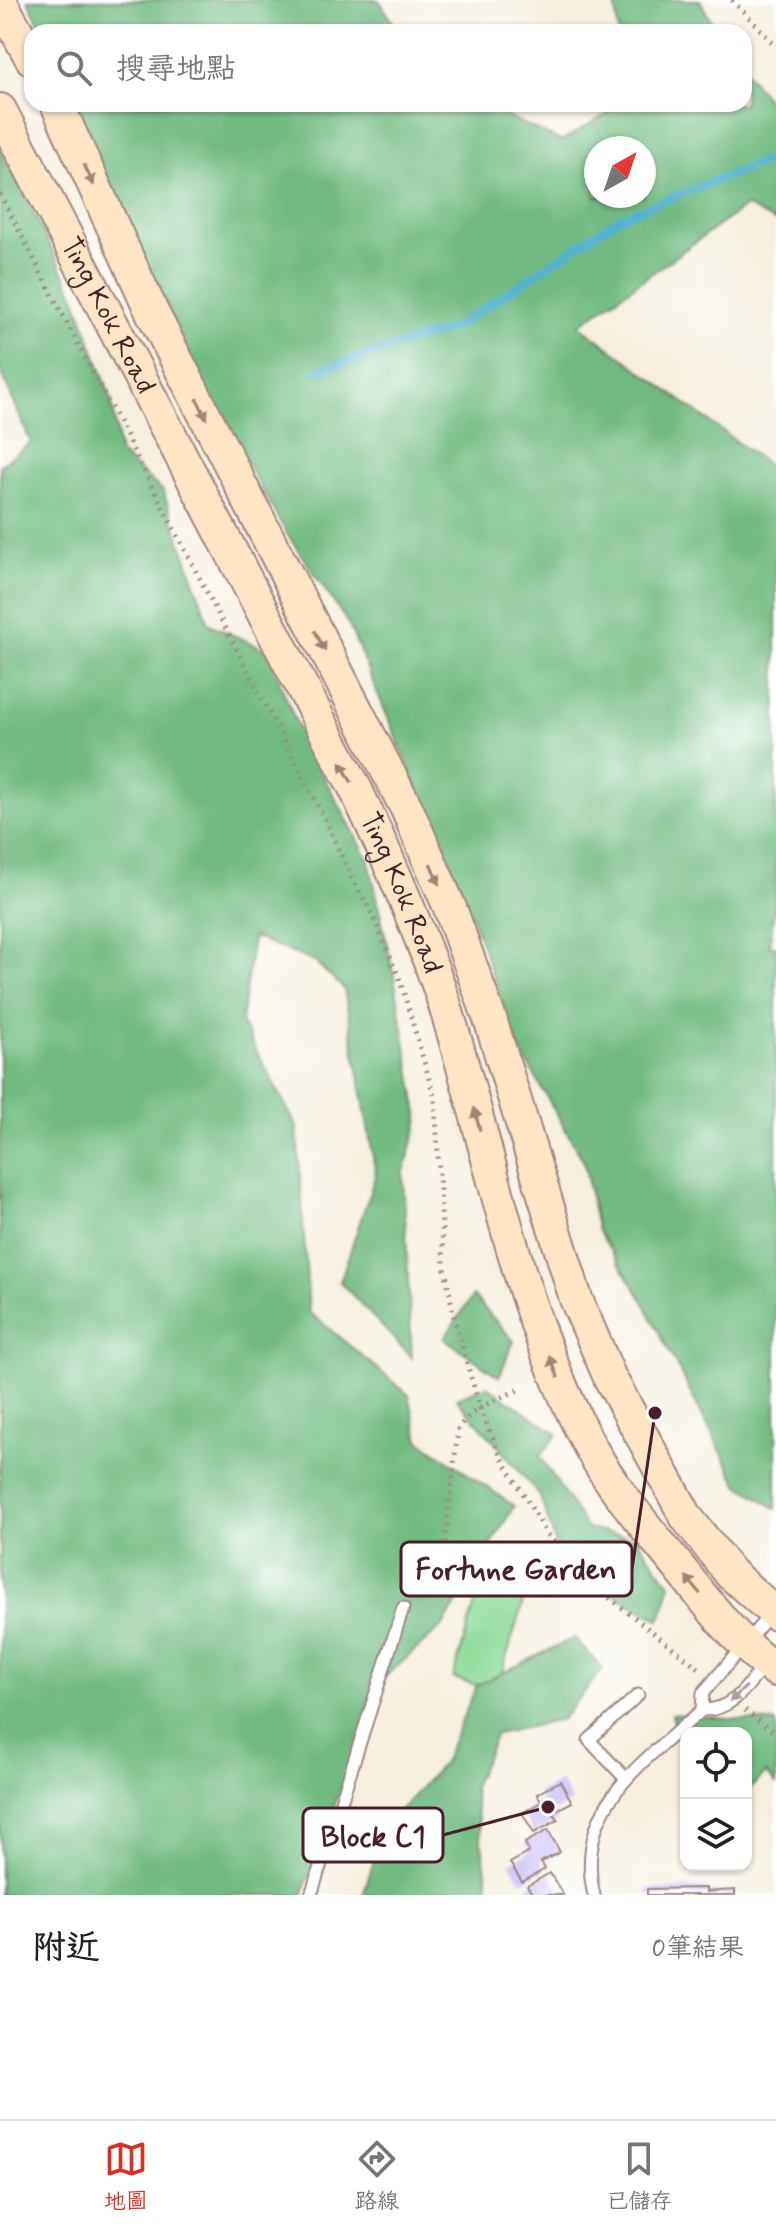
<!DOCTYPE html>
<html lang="zh-TW">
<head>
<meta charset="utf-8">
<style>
  :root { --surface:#fff; --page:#f2f2f2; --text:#222; --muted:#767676; --line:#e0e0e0; --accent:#d93025 }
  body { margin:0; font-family:Mynerve,"LXGW WenKai TC",sans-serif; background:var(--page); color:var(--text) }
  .controls { position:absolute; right:24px; bottom:24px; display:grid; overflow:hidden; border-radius:16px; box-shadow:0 2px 6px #0004 }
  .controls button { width:72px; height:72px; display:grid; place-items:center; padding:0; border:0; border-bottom:2px solid var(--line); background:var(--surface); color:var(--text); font:40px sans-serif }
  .compass { position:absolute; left:584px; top:136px; width:72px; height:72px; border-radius:50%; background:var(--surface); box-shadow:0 2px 6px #0004; rotate:40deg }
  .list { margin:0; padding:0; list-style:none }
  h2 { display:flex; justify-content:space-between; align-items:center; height:104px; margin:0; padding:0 32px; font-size:34px }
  h2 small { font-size:26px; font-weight:400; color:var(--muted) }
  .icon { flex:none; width:44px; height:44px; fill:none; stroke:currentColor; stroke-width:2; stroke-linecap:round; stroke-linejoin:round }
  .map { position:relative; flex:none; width:776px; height:1895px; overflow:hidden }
  .search { position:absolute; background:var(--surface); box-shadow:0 2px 6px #0004; left:24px; right:24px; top:24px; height:88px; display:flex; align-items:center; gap:20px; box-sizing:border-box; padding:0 28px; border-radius:24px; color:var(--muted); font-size:30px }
  .sheet { height:224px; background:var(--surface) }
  nav { display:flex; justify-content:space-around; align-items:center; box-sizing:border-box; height:112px; border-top:2px solid var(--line); background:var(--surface); font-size:22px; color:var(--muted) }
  nav a { display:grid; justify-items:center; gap:4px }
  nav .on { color:var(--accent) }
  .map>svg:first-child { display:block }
  .green { fill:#8cdb9a; stroke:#6b7d62; stroke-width:2 }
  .forest { fill:#71bb82; stroke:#5e6d56; stroke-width:2; fill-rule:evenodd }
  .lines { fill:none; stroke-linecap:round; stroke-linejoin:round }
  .stream { stroke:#53b3d2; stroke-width:8 }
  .building { fill:#c5baf5 }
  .service-casing { stroke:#a08785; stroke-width:15 }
  .secondary-casing { stroke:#a08785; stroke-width:36 }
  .path { stroke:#a08785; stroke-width:5; stroke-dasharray:2 6; stroke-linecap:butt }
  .service { stroke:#fff; stroke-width:11 }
  .secondary { stroke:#fde5c5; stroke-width:32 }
  .oneway { fill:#a48278 }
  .oneway2 { fill:#ae9aa0 }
  .labels { text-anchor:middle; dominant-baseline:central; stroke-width:6; stroke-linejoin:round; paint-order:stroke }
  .street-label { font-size:28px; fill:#4a1f2b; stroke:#fff }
  .leader { fill:none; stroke:#4a1f2b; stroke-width:3 }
  .callout-dot { fill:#4a1f2b; stroke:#fff; stroke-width:3 }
  .callout { fill:#fff; stroke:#4a1f2b; stroke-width:3 }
  .callout-label { font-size:30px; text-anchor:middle; font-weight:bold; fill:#4a1f2b }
</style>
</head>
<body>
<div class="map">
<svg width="776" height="1895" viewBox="0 0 776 1895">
  <rect width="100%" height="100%" fill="#fff"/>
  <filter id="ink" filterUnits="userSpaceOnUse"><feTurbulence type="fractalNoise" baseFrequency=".0125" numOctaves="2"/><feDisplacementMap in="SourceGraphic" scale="16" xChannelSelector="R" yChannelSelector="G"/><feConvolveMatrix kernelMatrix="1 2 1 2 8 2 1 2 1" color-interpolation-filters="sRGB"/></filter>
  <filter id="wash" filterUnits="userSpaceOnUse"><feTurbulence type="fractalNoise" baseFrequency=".006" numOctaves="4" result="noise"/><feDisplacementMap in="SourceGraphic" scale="32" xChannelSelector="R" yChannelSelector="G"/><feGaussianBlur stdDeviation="1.8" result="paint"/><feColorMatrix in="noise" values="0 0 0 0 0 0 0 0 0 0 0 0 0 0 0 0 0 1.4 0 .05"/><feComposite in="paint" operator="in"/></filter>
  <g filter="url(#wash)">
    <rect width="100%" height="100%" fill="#f6efdf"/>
    <path class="green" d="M 481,1583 L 525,1596 L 496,1691 L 453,1678 Z"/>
    <path class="forest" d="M 28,0 L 379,0 L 399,32 L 43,32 Z
      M 615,0 L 700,0 L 717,32 L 618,32 Z
      M 744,69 L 776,111 L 776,222 L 746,206 L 579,325 L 776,471 L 776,897 L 769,945 L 776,947 L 776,1509 L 738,1484 L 641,1297 L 597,1229 L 584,1162 L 518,1046 L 470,912 L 348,623 L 287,534 L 206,392 L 73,104 L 479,104 L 561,141 L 624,104 L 744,104 ZM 596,148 L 644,148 L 644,196 L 596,196 Z
      M 0,146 L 75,296 L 111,399 L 120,454 L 163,491 L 209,624 L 267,650 L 302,737 L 369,860 L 394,977 L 419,1120 L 403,1175 L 412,1358 L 340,1282 L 376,1174 L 344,989 L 315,962 L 253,937 L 241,1022 L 297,1127 L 309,1312 L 409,1395 L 419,1440 L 514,1506 L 443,1626 L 380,1681 L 302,1895 L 0,1895 L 0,465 L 31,443 L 0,369 Z
      M 473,1296 L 514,1341 L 499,1377 L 444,1338 Z
      M 487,1386 L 558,1434 L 540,1456 L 587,1529 L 636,1538 L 671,1585 L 660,1620 L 564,1568 L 539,1494 L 456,1398 Z
      M 574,1638 L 603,1669 L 561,1720 L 496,1734 L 473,1787 L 488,1884 L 485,1895 L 363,1895 L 384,1828 L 443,1763 L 477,1685 Z
      M 672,1714 L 776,1723 L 776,1784 L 766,1773 L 746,1793 L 746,1733 L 686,1733 L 686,1775 Z"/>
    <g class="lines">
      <path class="stream" d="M 316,371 L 456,327 L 619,218 L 776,157"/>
    </g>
    <g id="blocks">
      <path class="building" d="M 560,1781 L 572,1802 L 553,1812 L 558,1820 L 534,1833 L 522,1813 L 542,1802 L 537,1794 Z
        M 548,1830 L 560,1852 L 541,1862 L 545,1869 L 522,1882 L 510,1863 L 529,1852 L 525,1843 Z
        M 550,1873 L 563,1895 L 533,1895 L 527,1886 Z
        M 706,1888 L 706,1892 L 735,1890 L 735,1895 L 647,1895 L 647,1889 Z"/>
    </g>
  </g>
  <g filter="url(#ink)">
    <use href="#blocks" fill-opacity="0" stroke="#a08785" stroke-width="2"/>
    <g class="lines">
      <defs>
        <path id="service" d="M 702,1710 L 703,1693 L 772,1612
          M 626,1779 L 589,1740 L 638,1695
          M 311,1895 L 403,1608
          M 594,1895 C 573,1806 644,1762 702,1710 C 733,1711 748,1685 766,1663"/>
        <g id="secondary">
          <path d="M 0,1 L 32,59"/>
          <path d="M 57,104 L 151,310 L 407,809 L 450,908 L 491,1022 L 576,1299 L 610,1378 L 687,1518 L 731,1574 L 776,1614"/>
          <path id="s1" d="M 0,110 L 356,790 C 388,858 418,925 442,996 C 490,1145 514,1303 588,1443 C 611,1487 646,1527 677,1565 C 707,1602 736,1643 776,1670"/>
        </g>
      </defs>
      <use href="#service" class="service-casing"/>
      <use href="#secondary" class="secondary-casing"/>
      <path class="path" d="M 732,0 L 776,46
        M 0,194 L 330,829 L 349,873 L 370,910 L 400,980 L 435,1099 L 444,1264 L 455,1322 L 480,1408 L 499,1453 L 547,1534 L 597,1588 L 700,1669
        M 442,1566 L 458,1430 C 470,1408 498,1399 520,1389
        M 745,1710 L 776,1734"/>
      <use href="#service" class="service"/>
      <use href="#secondary" class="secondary"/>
    </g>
    <defs><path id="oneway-solid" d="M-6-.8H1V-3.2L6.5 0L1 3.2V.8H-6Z" transform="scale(2)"/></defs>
    <g class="oneway">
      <use href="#oneway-solid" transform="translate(89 175) rotate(65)"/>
      <use href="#oneway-solid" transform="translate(202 409) rotate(63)"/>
      <use href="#oneway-solid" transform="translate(320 641) rotate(63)"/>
      <use href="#oneway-solid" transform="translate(346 772) rotate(-118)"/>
      <use href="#oneway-solid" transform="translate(435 874) rotate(66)"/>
      <use href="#oneway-solid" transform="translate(477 1119) rotate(-105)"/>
      <use href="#oneway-solid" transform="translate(554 1367) rotate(-112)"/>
      <use href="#oneway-solid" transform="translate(693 1585) rotate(-129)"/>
    </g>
    <use class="oneway2" href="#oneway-solid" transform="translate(738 1694) rotate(137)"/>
  </g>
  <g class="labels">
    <g class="street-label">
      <text stroke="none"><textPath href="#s1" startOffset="232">Ting Kok Road</textPath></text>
      <text stroke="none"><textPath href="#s1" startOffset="880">Ting Kok Road</textPath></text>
    </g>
  </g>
  <path class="leader" d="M655 1413L632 1569M548 1807L443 1835"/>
  <g class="callout-dot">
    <circle cx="655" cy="1413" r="8"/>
    <circle cx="548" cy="1807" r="8"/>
  </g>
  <g class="callout">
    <rect x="401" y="1542" width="231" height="54" rx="8"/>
    <rect x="303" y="1808" width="140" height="54" rx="8"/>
  </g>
  <g class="callout-label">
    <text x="516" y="1579">Fortune Garden</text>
    <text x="373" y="1846">Block C1</text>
  </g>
</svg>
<div class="controls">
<button><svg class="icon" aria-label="locate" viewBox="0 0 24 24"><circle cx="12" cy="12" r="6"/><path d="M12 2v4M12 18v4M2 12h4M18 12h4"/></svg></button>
<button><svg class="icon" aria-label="layers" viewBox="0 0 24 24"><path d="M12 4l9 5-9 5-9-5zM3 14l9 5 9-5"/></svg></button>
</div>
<svg class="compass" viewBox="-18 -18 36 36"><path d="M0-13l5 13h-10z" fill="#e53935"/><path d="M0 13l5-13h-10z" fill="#767676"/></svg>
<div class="search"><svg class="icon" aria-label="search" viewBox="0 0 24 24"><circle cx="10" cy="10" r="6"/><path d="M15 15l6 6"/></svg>搜尋地點</div>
</div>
<section class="sheet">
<h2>附近<small>0筆結果</small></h2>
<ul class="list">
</ul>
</section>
<nav>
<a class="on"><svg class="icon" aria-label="map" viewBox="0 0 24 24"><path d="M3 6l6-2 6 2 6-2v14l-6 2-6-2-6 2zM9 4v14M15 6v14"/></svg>地圖</a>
<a><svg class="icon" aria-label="directions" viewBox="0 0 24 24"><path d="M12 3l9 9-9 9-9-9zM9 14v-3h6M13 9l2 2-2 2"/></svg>路線</a>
<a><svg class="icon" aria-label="saved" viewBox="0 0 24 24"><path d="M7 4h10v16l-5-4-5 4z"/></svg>已儲存</a>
</nav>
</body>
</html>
